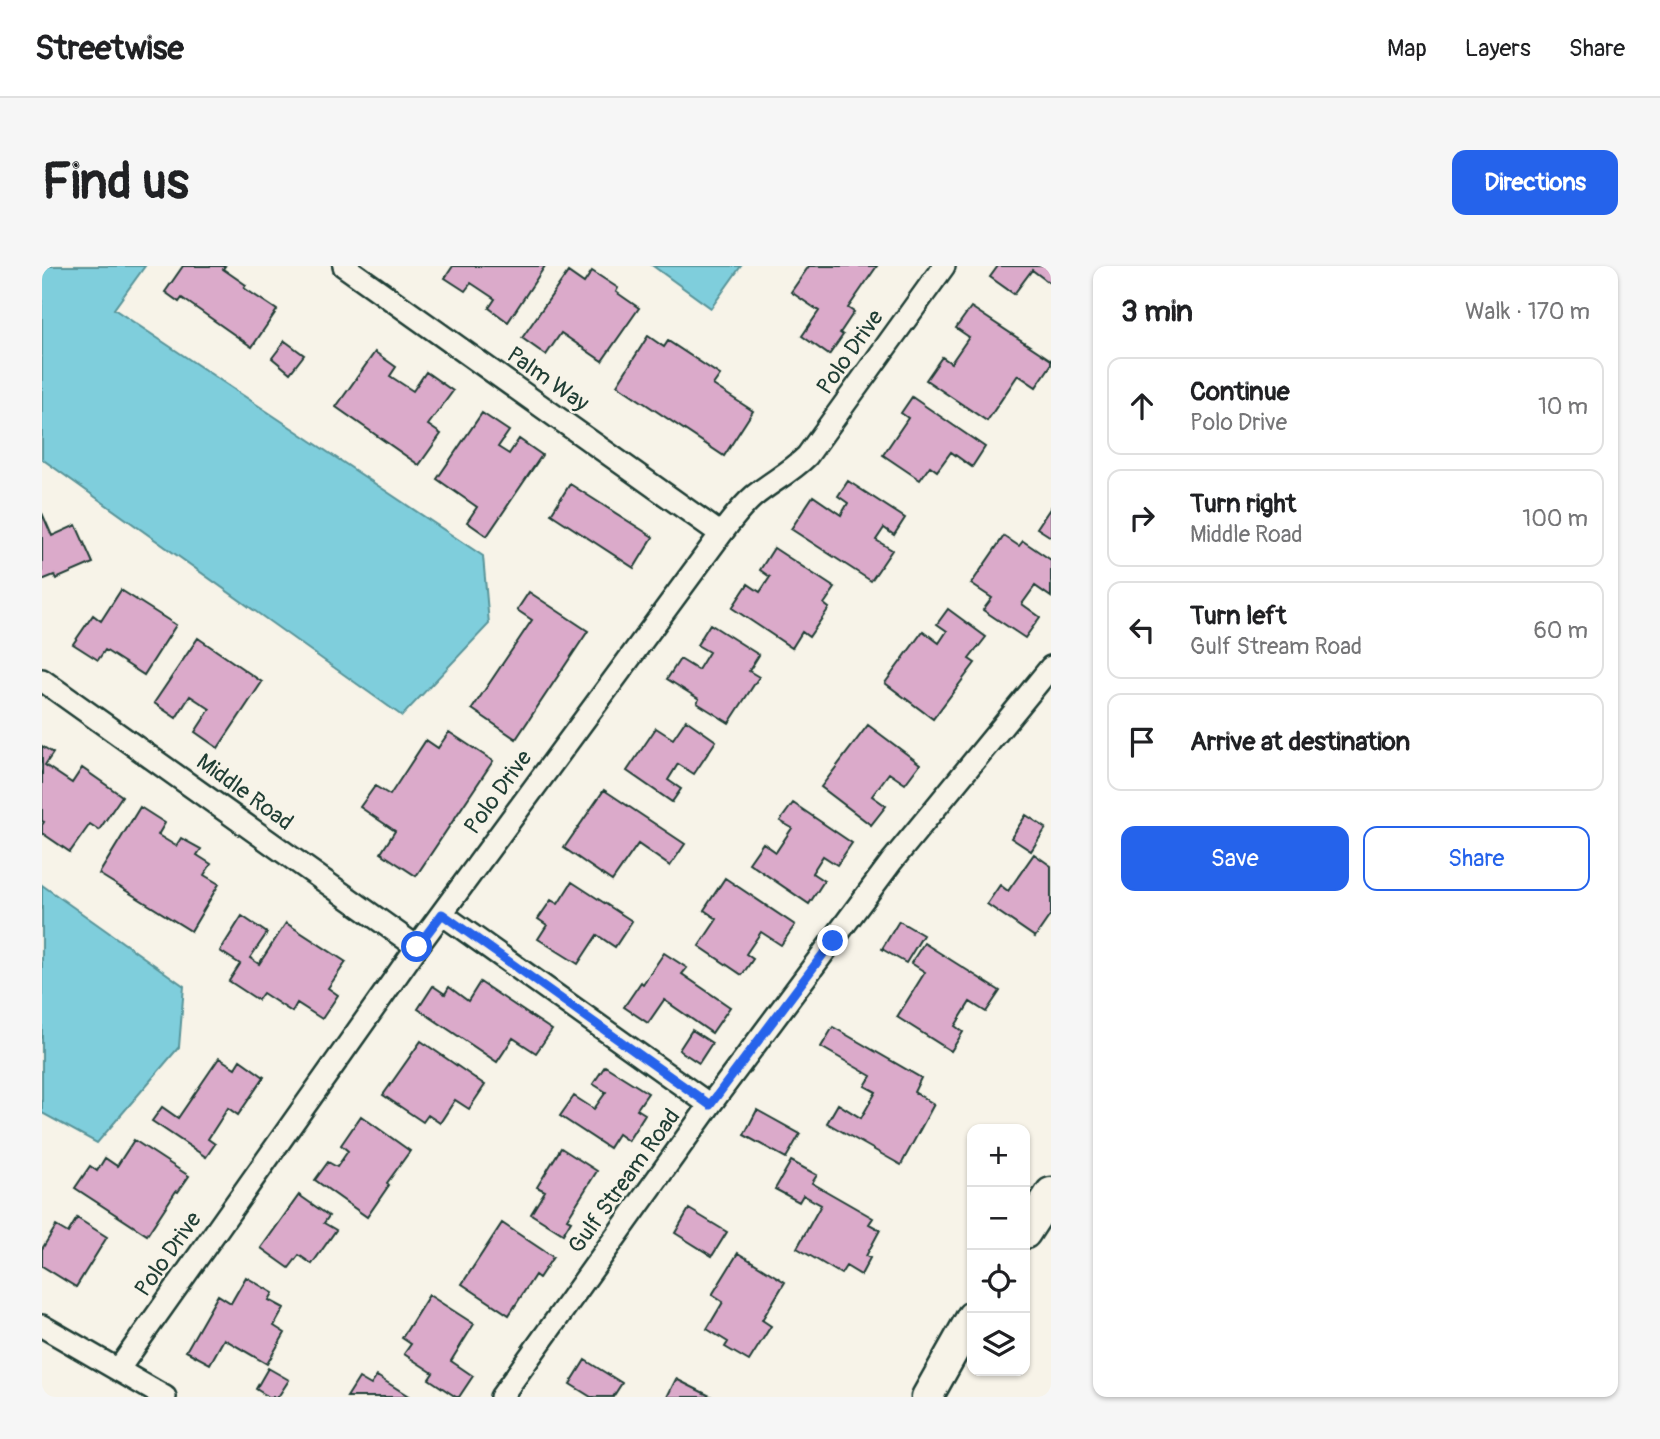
<!DOCTYPE html>
<html lang="en">
<head>
<meta charset="utf-8">
<style>
  :root { --surface:#fff; --page:#f6f6f6; --text:#202124; --muted:#757577; --line:#e0e0e0; --accent:#2563eb }
  body { margin:0; font-family:Pangolin,sans-serif; background:var(--page); color:var(--text) }
  .controls { position:absolute; right:21px; bottom:21px; display:grid; overflow:hidden; border-radius:14px; box-shadow:0 2px 5px #0004 }
  .controls button { width:63px; height:63px; display:grid; place-items:center; padding:0; border:0; border-bottom:2px solid var(--line); background:var(--surface); color:var(--text); font:35px sans-serif }
  .stop { position:absolute; width:21px; height:21px; margin:-16px; border:5px solid #2563eb; border-radius:50%; background:#fff }
  .stop.end { background:#2563eb; border-color:#fff; box-shadow:0 2px 7px #0008 }
  .list { margin:0; padding:0; list-style:none }
  h2 { display:flex; justify-content:space-between; align-items:center; height:91px; margin:0; padding:0 28px; font-size:30px }
  h2 small { font-size:23px; font-weight:400; color:var(--muted) }
  .list li { display:grid; grid-template-columns:46px 1fr auto; gap:21px; align-items:center; box-sizing:border-box; height:98px; margin:0 14px 14px; padding:0 14px; border:2px solid var(--line); border-radius:14px }
  .list b { display:block; font-size:26px; white-space:nowrap }
  .list p { margin:0; font-size:23px; white-space:nowrap; color:var(--muted) }
  .list em { font-size:23px; font-style:normal; color:var(--muted) }
  .actions { display:flex; gap:14px; padding:21px 28px }
  .actions a { flex:1; padding:16px 0; border:2px solid var(--accent); border-radius:14px; text-align:center; font-size:24px; color:var(--accent) }
  .actions .main { background:var(--accent); color:#fff }
  .icon { flex:none; width:38px; height:38px; fill:none; stroke:currentColor; stroke-width:2; stroke-linecap:round; stroke-linejoin:round }
  .map { position:relative; flex:none; width:1009px; height:1131px; overflow:hidden; border-radius:14px }
  header { display:flex; align-items:center; gap:42px; box-sizing:border-box; height:98px; padding:0 35px; background:var(--surface); border-bottom:2px solid var(--line) }
  header strong { font-size:33px }
  nav { display:flex; gap:38px; margin-inline-start:auto; font-size:24px }
  .intro { display:flex; align-items:center; justify-content:space-between; box-sizing:border-box; height:168px; padding:0 42px }
  h1 { margin:0; font-size:49px }
  .button { padding:18px 32px; border-radius:14px; background:var(--accent); color:#fff; font-size:24px; font-weight:700 }
  main { display:flex; gap:42px; padding:0 42px }
  aside { flex:1; background:var(--surface); border-radius:14px; box-shadow:0 2px 5px #0004 }
  .map>svg:first-child { display:block }
  .water { fill:#7fcedc; stroke:#599499; stroke-width:2 }
  .building { fill:#dbaaca; stroke:#1f3d34; stroke-width:2 }
  .lines { fill:none; stroke-linecap:round; stroke-linejoin:round }
  .street-casing { stroke:#1f3d34; stroke-width:26 }
  .secondary-casing { stroke:#1f3d34; stroke-width:35 }
  .street { stroke:#f7f3e8; stroke-width:21 }
  .secondary { stroke:#f7f3e8; stroke-width:30 }
  .route { stroke:#2563eb; stroke-width:9 }
  .labels { text-anchor:middle; dominant-baseline:central; stroke-width:5; stroke-linejoin:round; paint-order:stroke }
  .street-label { font-size:23px; fill:#1f3d34; stroke:#f7f3e8 }
</style>
</head>
<body>
<header>
<strong>Streetwise</strong>
<nav><a>Map</a><a>Layers</a><a>Share</a></nav>
</header>
<div class="intro"><h1>Find us</h1><a class="button">Directions</a></div>
<main>
<div class="map">
<svg width="1009" height="1131" viewBox="0 0 1009 1131">
  <rect width="100%" height="100%" fill="#f7f3e8"/>
  <filter id="ink" filterUnits="userSpaceOnUse"><feTurbulence type="fractalNoise" baseFrequency=".0143" numOctaves="2"/><feDisplacementMap in="SourceGraphic" scale="14" xChannelSelector="R" yChannelSelector="G"/><feConvolveMatrix kernelMatrix="1 2 1 2 8 2 1 2 1" color-interpolation-filters="sRGB"/></filter>
  <g filter="url(#ink)">
    <path class="water" d="M 0,0 L 103,0 L 72,43 L 441,290 L 447,358 L 360,450 L 0,193 Z
      M 611,0 L 699,0 L 669,42 Z
      M 0,619 L 142,720 L 137,781 L 55,877 L 0,847 Z"/>
    <path class="building" d="M 141,0 L 183,0 L 181,3 L 204,19 L 202,22 L 235,44 L 210,81 L 140,32 L 137,36 L 123,26 Z
      M 411,0 L 503,0 L 466,56 L 447,42 L 453,33 L 429,17 L 423,25 L 403,12 Z
      M 767,0 L 835,0 L 806,42 L 812,46 L 798,67 L 801,69 L 787,89 L 760,70 L 777,45 L 749,26 Z
      M 956,0 L 1009,0 L 1009,18 L 990,4 L 972,28 L 948,11 Z
      M 550,5 L 576,22 L 574,26 L 597,42 L 560,95 L 519,67 L 504,89 L 480,72 L 526,6 L 542,17 Z
      M 929,41 L 1009,94 L 1009,99 L 994,121 L 976,109 L 945,155 L 884,114 L 900,91 L 909,97 L 927,71 L 914,62 Z
      M 606,70 L 622,81 L 626,75 L 678,109 L 671,119 L 711,145 L 682,190 L 575,119 Z
      M 243,75 L 262,89 L 248,107 L 230,92 Z
      M 333,86 L 354,101 L 348,110 L 371,125 L 384,106 L 411,125 L 386,159 L 399,168 L 377,199 L 294,141 Z
      M 870,131 L 943,181 L 930,201 L 909,186 L 895,205 L 888,200 L 878,214 L 841,189 L 866,152 L 859,147 Z
      M 440,147 L 467,165 L 456,181 L 467,188 L 477,173 L 500,189 L 445,270 L 425,256 L 435,241 L 395,213 Z
      M 806,215 L 863,252 L 852,269 L 842,262 L 834,274 L 850,284 L 829,315 L 749,263 L 771,230 L 799,249 L 806,237 L 796,230 Z
      M 528,218 L 611,271 L 592,302 L 509,248 Z
      M 1009,241 L 1009,271 L 995,262 Z
      M 0,247 L 10,270 L 34,259 L 51,297 L 14,313 L 12,309 L 0,314 Z
      M 962,270 L 977,280 L 981,275 L 1009,294 L 1009,331 L 993,320 L 980,338 L 998,351 L 983,372 L 941,344 L 950,332 L 929,318 Z
      M 732,282 L 793,322 L 782,338 L 787,342 L 767,371 L 760,366 L 750,382 L 690,342 L 706,318 L 718,326 L 728,311 L 718,304 Z
      M 79,324 L 134,359 L 102,409 L 63,384 L 56,394 L 31,378 L 51,349 L 59,355 Z
      M 487,326 L 546,365 L 474,473 L 430,443 L 490,354 L 475,344 Z
      M 906,343 L 944,371 L 927,393 L 933,397 L 891,453 L 843,417 L 881,365 L 897,377 L 905,365 L 895,358 Z
      M 668,358 L 717,389 L 707,405 L 717,411 L 687,457 L 655,437 L 657,433 L 625,413 L 638,393 L 656,404 L 667,386 L 655,379 Z
      M 156,372 L 220,416 L 176,482 L 153,466 L 168,443 L 148,430 L 134,452 L 112,437 Z
      M 644,454 L 674,475 L 652,508 L 636,498 L 626,514 L 639,523 L 630,536 L 585,505 L 614,462 L 631,473 Z
      M 826,459 L 878,498 L 863,518 L 847,507 L 830,530 L 844,540 L 829,559 L 779,521 Z
      M 407,466 L 451,495 L 374,610 L 339,587 L 353,565 L 318,541 L 333,520 L 348,529 L 384,474 L 396,482 Z
      M 0,480 L 11,487 L 3,499 L 30,517 L 40,502 L 80,530 L 57,564 L 48,558 L 28,586 L 0,567 L 0,559 L 2,556 L 0,555 Z
      M 562,524 L 643,578 L 628,600 L 596,578 L 570,615 L 522,582 Z
      M 751,537 L 810,577 L 795,599 L 781,590 L 770,607 L 782,615 L 767,638 L 707,597 L 721,577 L 734,586 L 750,562 L 738,555 Z
      M 98,541 L 123,557 L 116,569 L 134,580 L 139,572 L 159,583 L 155,589 L 169,598 L 162,609 L 177,618 L 149,665 L 57,608 Z
      M 984,549 L 1004,562 L 989,585 L 969,572 Z
      M 992,588 L 1009,600 L 1009,648 L 993,671 L 945,638 L 958,619 L 966,625 Z
      M 683,612 L 753,659 L 739,679 L 719,666 L 704,688 L 711,693 L 700,709 L 657,680 L 675,653 L 662,644 Z
      M 530,616 L 590,655 L 573,681 L 555,669 L 536,698 L 496,673 L 505,659 L 496,653 L 509,634 L 516,638 Z
      M 200,650 L 225,667 L 208,692 L 217,698 L 244,657 L 304,696 L 286,722 L 296,729 L 280,753 L 255,737 L 250,746 L 221,727 L 216,734 L 187,715 L 198,698 L 178,685 Z
      M 857,655 L 881,669 L 864,697 L 840,683 Z
      M 882,677 L 958,725 L 944,746 L 928,736 L 913,760 L 921,766 L 909,785 L 855,751 L 883,706 L 869,697 Z
      M 622,687 L 645,702 L 640,708 L 688,741 L 670,767 L 622,734 L 606,757 L 582,741 L 599,716 L 601,718 Z
      M 438,716 L 510,764 L 494,787 L 471,772 L 455,796 L 376,743 L 391,720 L 403,728 L 407,721 L 426,735 Z
      M 791,761 L 879,812 L 872,826 L 892,838 L 859,899 L 785,857 L 796,838 L 819,852 L 834,826 L 823,820 L 829,810 L 779,781 Z
      M 650,764 L 670,777 L 657,797 L 637,784 Z
      M 379,775 L 443,819 L 427,843 L 413,834 L 398,857 L 386,849 L 381,856 L 341,829 Z
      M 177,792 L 193,802 L 198,794 L 222,811 L 196,849 L 186,842 L 166,873 L 173,878 L 164,891 L 110,855 L 120,841 L 136,852 Z
      M 563,800 L 606,827 L 595,843 L 603,848 L 586,875 L 576,868 L 567,882 L 518,850 L 532,830 L 552,843 L 564,826 L 551,818 Z
      M 715,844 L 758,868 L 744,892 L 702,869 Z
      M 319,850 L 368,885 L 345,917 L 347,919 L 325,951 L 273,914 L 286,896 L 295,901 L 306,885 L 299,879 Z
      M 92,874 L 147,910 L 136,926 L 134,925 L 105,969 L 33,922 L 48,900 L 55,905 L 63,892 L 75,900 Z
      M 519,882 L 555,905 L 525,953 L 529,955 L 521,968 L 489,948 L 503,925 L 495,921 Z
      M 749,895 L 775,909 L 770,917 L 831,952 L 827,958 L 838,964 L 824,990 L 828,992 L 819,1009 L 804,1000 L 799,1008 L 755,982 L 779,939 L 761,929 L 757,936 L 733,923 Z
      M 257,929 L 287,950 L 282,957 L 294,964 L 270,998 L 257,989 L 247,1002 L 219,982 Z
      M 647,943 L 685,966 L 670,990 L 633,967 Z
      M 35,952 L 65,971 L 34,1021 L 0,1000 L 0,983 L 14,960 L 26,967 Z
      M 460,957 L 511,991 L 497,1012 L 493,1009 L 467,1049 L 420,1018 Z
      M 696,987 L 743,1016 L 720,1054 L 729,1060 L 707,1095 L 683,1081 L 686,1076 L 665,1063 L 681,1036 L 670,1029 Z
      M 204,1011 L 231,1027 L 227,1034 L 242,1042 L 232,1060 L 243,1067 L 225,1098 L 182,1073 L 168,1098 L 144,1085 L 176,1029 L 189,1037 Z
      M 387,1029 L 432,1058 L 409,1095 L 431,1110 L 417,1131 L 414,1131 L 387,1113 L 391,1107 L 362,1088 L 369,1078 L 360,1072 Z
      M 543,1094 L 580,1117 L 571,1131 L 549,1131 L 528,1118 Z
      M 226,1102 L 247,1114 L 236,1131 L 227,1131 L 214,1123 Z
      M 335,1110 L 368,1131 L 305,1131 L 317,1112 L 329,1119 Z
      M 634,1113 L 670,1131 L 625,1131 Z"/>
    <g class="lines">
      <defs>
        <path id="street" d="M 302,0 L 679,268
          M 0,414 L 375,681
          M 400,648 L 668,839
          M 0,1060 L 123,1131
          M 76,1104 L 375,681 L 679,268 C 689,255 699,241 712,230 C 729,216 749,206 765,190 L 902,0
          M 459,1131 L 668,839 L 850,595 L 1009,401"/>
        <path id="secondary" d="M 983,967 L 1009,927
          M 885,1131 L 930,1051"/>
      </defs>
      <use href="#street" class="street-casing"/>
      <use href="#secondary" class="secondary-casing"/>
      <use href="#street" class="street"/>
      <use href="#secondary" class="secondary"/>
    </g>
  </g>
  <g class="lines" filter="url(#ink)">
    <path class="route" d="M 375,681 L 400,648 L 668,839 L 791,675"/>
  </g>
  <g class="labels">
    <g class="street-label">
      <text transform="translate(808 86) rotate(-55)">Polo Drive</text>
      <text transform="translate(506 113) rotate(35)">Palm Way</text>
      <text transform="translate(203 526) rotate(36)">Middle Road</text>
      <text transform="translate(456 526) rotate(-54)">Polo Drive</text>
      <text transform="translate(582 915) rotate(-54)">Gulf Stream Road</text>
      <text transform="translate(126 988) rotate(-55)">Polo Drive</text>
    </g>
  </g>
</svg>
<div class="controls">
<button>+</button>
<button>−</button>
<button><svg class="icon" aria-label="locate" viewBox="0 0 24 24"><circle cx="12" cy="12" r="6"/><path d="M12 2v4M12 18v4M2 12h4M18 12h4"/></svg></button>
<button><svg class="icon" aria-label="layers" viewBox="0 0 24 24"><path d="M12 4l9 5-9 5-9-5zM3 14l9 5 9-5"/></svg></button>
</div>
<div class="stop" style="left:375px;top:681px"></div>
<div class="stop end" style="left:791px;top:675px"></div>
</div>
<aside>
<h2>3 min<small>Walk · 170 m</small></h2>
<ul class="list">
<li><svg class="icon" aria-label="ahead" viewBox="0 0 24 24"><path d="M12 20V5M6 11l6-6 6 6"/></svg><div><b>Continue</b><p>Polo Drive</p></div><em>10 m</em></li>
<li><svg class="icon" aria-label="right" viewBox="0 0 24 24"><path d="M7 20v-9h11M14 6l5 5-5 5"/></svg><div><b>Turn right</b><p>Middle Road</p></div><em>100 m</em></li>
<li><svg class="icon" aria-label="left" viewBox="0 0 24 24"><path d="M17 20v-9H6M10 6l-5 5 5 5"/></svg><div><b>Turn left</b><p>Gulf Stream Road</p></div><em>60 m</em></li>
<li><svg class="icon" aria-label="arrive" viewBox="0 0 24 24"><path d="M6 21V4h12l-3 4 3 4H6"/></svg><div><b>Arrive at destination</b></div></li>
</ul>
<div class="actions"><a class="main">Save</a><a>Share</a></div>
</aside>
</main>
</body>
</html>
